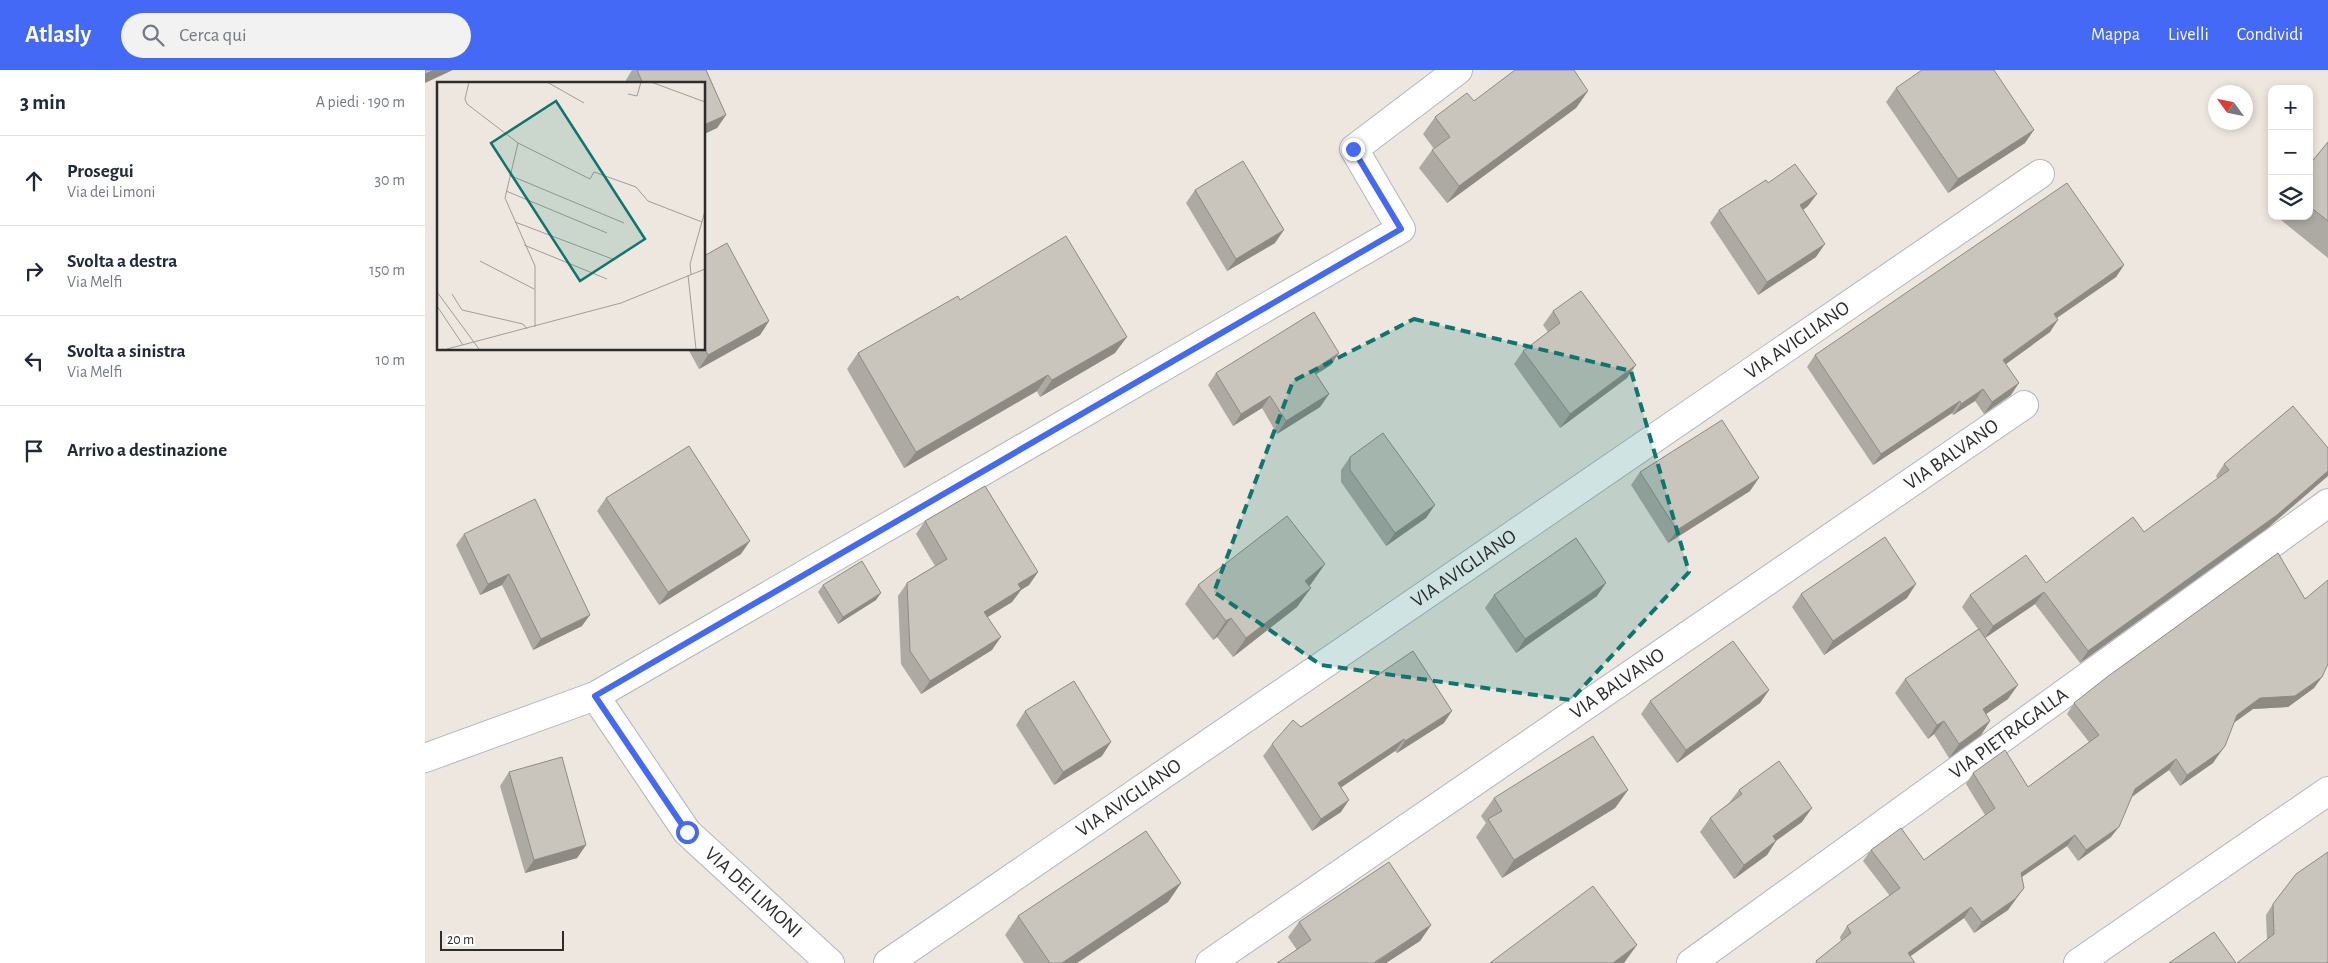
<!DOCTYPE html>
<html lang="it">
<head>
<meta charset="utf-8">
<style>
  :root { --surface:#fff; --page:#f2f2f3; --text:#1f2937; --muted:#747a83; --line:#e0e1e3; --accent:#4469f6 }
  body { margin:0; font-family:"Alegreya Sans",sans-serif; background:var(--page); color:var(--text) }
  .controls { position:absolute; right:15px; top:15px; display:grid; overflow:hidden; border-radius:10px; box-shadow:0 2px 8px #0003 }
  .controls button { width:45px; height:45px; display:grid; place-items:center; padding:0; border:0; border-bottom:1px solid var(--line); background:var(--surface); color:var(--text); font:25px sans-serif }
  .compass { position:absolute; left:1783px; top:15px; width:45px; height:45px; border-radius:50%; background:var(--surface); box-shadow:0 2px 8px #0003; rotate:303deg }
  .scale { position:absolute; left:15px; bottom:12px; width:124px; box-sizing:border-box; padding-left:5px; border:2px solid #2c2c2c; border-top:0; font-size:14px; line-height:18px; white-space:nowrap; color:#2c2c2c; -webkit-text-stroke:4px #fff; paint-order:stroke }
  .stop { position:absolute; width:15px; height:15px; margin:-11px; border:4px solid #4469f6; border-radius:50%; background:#fff }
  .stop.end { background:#4469f6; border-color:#fff; box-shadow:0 1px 5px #0008 }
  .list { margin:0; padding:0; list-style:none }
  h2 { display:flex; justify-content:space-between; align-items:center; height:65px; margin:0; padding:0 20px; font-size:21px }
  h2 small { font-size:16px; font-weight:400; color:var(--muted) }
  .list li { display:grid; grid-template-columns:32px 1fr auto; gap:15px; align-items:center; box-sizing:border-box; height:90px; padding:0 20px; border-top:1px solid var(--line) }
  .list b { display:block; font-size:19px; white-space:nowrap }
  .list p { margin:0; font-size:16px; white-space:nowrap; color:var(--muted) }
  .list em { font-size:16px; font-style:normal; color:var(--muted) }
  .icon { flex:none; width:28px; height:28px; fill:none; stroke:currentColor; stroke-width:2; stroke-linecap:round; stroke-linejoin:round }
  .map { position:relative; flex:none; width:1903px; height:893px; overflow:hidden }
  header { display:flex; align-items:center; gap:30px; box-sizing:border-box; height:70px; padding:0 25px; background:var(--accent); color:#fff }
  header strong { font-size:24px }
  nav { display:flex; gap:28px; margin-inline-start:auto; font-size:18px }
  .search { width:350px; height:45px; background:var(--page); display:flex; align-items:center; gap:12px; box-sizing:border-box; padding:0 18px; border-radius:28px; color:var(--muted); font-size:19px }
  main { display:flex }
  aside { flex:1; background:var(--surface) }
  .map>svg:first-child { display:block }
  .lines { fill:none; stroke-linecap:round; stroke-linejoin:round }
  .street-casing { stroke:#b2b6bf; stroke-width:30 }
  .street { stroke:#fff; stroke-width:28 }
  .wall { fill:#ada9a3 }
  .shaded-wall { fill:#8d8a84 }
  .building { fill:#c9c5bd; stroke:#8d8a84 }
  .route { stroke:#4469f6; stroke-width:6 }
  .marked { fill:#0f766e; fill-opacity:0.2; stroke:#0f766e; stroke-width:4; stroke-dasharray:10 6; stroke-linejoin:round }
  .labels { text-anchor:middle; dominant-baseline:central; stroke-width:5; stroke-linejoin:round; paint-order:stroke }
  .street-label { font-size:20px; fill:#2c2c2c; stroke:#fff }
  .inset-road { fill:none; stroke:#a09c97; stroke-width:1 }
  .view { fill:#0f766e; fill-opacity:0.15; stroke:#0f766e; stroke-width:2.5 }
  .inset-edge { fill:none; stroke:#2c2c2c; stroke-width:2.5 }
</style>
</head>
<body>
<header>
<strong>Atlasly</strong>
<div class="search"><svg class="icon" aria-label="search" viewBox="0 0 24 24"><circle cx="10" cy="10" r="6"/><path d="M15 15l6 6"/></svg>Cerca qui</div>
<nav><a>Mappa</a><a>Livelli</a><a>Condividi</a></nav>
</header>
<main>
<aside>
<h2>3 min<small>A piedi · 190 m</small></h2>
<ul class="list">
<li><svg class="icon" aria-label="ahead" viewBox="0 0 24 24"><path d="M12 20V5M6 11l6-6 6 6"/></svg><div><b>Prosegui</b><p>Via dei Limoni</p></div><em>30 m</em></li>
<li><svg class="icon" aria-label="right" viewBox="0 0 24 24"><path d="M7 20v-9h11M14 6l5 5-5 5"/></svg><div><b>Svolta a destra</b><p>Via Melfi</p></div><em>150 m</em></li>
<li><svg class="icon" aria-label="left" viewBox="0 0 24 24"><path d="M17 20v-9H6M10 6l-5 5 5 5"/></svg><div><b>Svolta a sinistra</b><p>Via Melfi</p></div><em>10 m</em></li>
<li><svg class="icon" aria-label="arrive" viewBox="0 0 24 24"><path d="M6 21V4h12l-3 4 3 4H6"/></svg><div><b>Arrivo a destinazione</b></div></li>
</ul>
</aside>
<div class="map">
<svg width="1903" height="893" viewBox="0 0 1903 893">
  <rect width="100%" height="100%" fill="#ede7df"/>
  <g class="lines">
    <defs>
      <g id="street">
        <path id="s1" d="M 170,626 L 262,762 L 405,893"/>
        <path d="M 0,688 L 170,626 L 976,159 L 929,79 L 1033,0"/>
        <path id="s2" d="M 463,893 L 1615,104"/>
        <path id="s3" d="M 785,893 L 1599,335"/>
        <path id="s4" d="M 1266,893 L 1903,433"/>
        <path d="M 1653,893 L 1903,721"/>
      </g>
    </defs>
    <use href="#street" class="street-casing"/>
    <use href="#street" class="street"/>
  </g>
  <path class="wall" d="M 207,0 L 281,0 L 301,45 L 292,58 L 279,64 L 279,14 L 202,14 L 201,10 Z
    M 1471,18 L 1600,73 L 1523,123 L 1461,32 Z
    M 1163,21 L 1151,38 L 1022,133 L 994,98 L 1007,80 L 1009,79 L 998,64 L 1010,47 L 1049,31 Z
    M 1903,72 L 1903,188 L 1851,146 L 1884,146 L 1884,95 Z
    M 1343,113 L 1383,136 L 1378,140 L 1391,187 L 1333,225 L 1285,153 L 1294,140 Z
    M 770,120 L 850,173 L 802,201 L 761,133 Z
    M 279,186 L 344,251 L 335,265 L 274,299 L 263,279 L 279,279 Z
    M 1699,195 L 1691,207 L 1632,248 L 1625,262 L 1581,294 L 1586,325 L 1559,344 L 1550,331 L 1528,345 L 1527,343 L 1448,395 L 1382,297 L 1390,285 Z
    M 535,230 L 690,283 L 615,327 L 612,321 L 479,398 L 422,299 L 433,283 Z
    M 1128,241 L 1202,308 L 1135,358 L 1089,294 L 1098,281 L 1123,262 L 1118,255 Z
    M 906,295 L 891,304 L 904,324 L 895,337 L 852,364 L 837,338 L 808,356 L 783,315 L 791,303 Z
    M 1868,336 L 1844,457 L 1655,593 L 1610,534 L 1560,568 L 1583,629 L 1561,644 L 1565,651 L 1556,665 L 1524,688 L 1509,664 L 1503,669 L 1470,623 L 1480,609 L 1553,559 L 1537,537 L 1545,525 L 1621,513 L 1719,462 L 1793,409 L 1791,406 L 1799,394 Z
    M 925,387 L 1001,448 L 961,476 L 916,412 L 916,400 Z
    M 1215,402 L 1325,421 L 1243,473 L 1206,415 Z
    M 181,428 L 316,484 L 234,535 L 172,441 Z
    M 500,451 L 613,502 L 604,515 L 596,520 L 587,532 L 562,547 L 567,580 L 496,624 L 476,594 L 473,526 L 482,513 L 510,496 L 491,464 Z
    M 39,464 L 157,556 L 108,580 L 77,515 L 55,525 L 31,475 Z
    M 900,494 L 886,514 L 884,516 L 872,537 L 808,587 L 792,567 L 788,570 L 760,534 L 773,515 Z
    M 398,515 L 451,530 L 413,554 L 393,522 Z
    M 1376,524 L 1482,528 L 1399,585 L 1367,537 Z
    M 1069,525 L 1172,526 L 1091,583 L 1060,538 Z
    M 1897,607 L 1889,618 L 1863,637 L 1828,639 L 1809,653 L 1788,693 L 1755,716 L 1744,700 L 1707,727 L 1686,767 L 1653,791 L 1642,776 L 1597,807 L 1591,829 L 1583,840 L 1549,863 L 1539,848 L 1485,886 L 1490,893 L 1390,893 L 1391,891 L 1416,871 L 1415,867 L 1422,856 L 1465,826 L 1438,791 L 1446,780 L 1499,790 L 1560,745 L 1541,714 L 1548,703 L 1603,717 L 1664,672 L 1642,644 L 1649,633 Z
    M 1344,620 L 1335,633 L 1252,693 L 1216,644 L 1225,631 Z
    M 600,641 L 677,686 L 629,715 L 591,655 Z
    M 1019,653 L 972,683 L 970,681 L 916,717 L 916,742 L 887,761 L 838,686 L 847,674 L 876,657 Z
    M 84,702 L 161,775 L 152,788 L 100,803 L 75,716 Z
    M 1203,720 L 1190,738 L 1077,808 L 1051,767 L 1061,753 L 1056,746 L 1069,728 Z
    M 1314,720 L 1377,752 L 1351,771 L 1342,785 L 1309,809 L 1275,762 L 1285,748 L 1304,733 Z
    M 756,813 L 743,832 L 652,893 L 599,893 L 580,865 L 593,846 Z
    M 1848,834 L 1903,893 L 1842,870 L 1841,845 Z
    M 874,852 L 1006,855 L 995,871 L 961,893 L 852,893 L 872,880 L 863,867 Z"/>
  <path class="shaded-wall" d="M 9,0 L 28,0 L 0,13 L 0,4 Z
    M 1163,21 L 1151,38 L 1022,133 L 1034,116 Z
    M 301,45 L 292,58 L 279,64 L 279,55 Z
    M 1609,60 L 1600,73 L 1523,123 L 1533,109 Z
    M 1392,124 L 1383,136 L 1366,148 L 1375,135 Z
    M 859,160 L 850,173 L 802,201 L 811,189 Z
    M 1400,174 L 1391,187 L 1333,225 L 1342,212 Z
    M 1699,195 L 1691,207 L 1620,256 L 1629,244 Z
    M 1633,250 L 1625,262 L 1570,302 L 1578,290 Z
    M 344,251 L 335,265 L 274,299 L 283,285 Z
    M 702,267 L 690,283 L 615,327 L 627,310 Z
    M 914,283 L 906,295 L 879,312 L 888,300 Z
    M 1211,295 L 1202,308 L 1135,358 L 1145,344 Z
    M 623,305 L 612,321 L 479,398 L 491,382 Z
    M 1594,313 L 1586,325 L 1559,344 L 1567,332 Z
    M 1558,319 L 1550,331 L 1528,345 L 1536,334 Z
    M 904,324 L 895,337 L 852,364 L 861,351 Z
    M 845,326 L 837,338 L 808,356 L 816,344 Z
    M 1535,331 L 1527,343 L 1448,395 L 1456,384 Z
    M 1903,401 L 1903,406 L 1844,457 L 1655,593 L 1663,581 Z
    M 1334,408 L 1325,421 L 1243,473 L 1252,460 Z
    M 1010,435 L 1001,448 L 961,476 L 970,463 Z
    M 325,471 L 316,484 L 234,535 L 243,522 Z
    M 900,494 L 886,514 L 867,531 L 880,511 Z
    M 613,502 L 604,515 L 596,520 L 587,532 L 550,555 L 559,542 L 593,514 Z
    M 84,504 L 77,515 L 55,525 L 63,514 Z
    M 1181,513 L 1172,526 L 1091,583 L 1100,569 Z
    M 1491,514 L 1482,528 L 1399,585 L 1408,571 Z
    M 886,518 L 872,537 L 808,587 L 821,568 Z
    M 1619,522 L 1610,534 L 1560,568 L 1568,556 Z
    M 456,523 L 451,530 L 413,554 L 418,547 Z
    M 165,545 L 157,556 L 108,580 L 116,569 Z
    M 806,548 L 792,567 L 788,570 L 801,551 Z
    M 576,567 L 567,580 L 496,624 L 505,611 Z
    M 1897,607 L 1889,618 L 1863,637 L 1828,639 L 1804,656 L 1812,645 L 1835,628 Z
    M 1593,615 L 1583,629 L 1548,653 L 1558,639 Z
    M 1344,620 L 1335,633 L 1252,693 L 1261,680 Z
    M 1027,641 L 1019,653 L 972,683 L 980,671 Z
    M 1519,651 L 1509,664 L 1503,669 L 1512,655 Z
    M 1565,651 L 1556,665 L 1524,688 L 1534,674 Z
    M 979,669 L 970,681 L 905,725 L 913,713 Z
    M 686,672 L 677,686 L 629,715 L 638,702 Z
    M 1800,676 L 1788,693 L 1755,716 L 1762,705 Z
    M 1751,689 L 1744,700 L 1702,730 L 1710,719 Z
    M 1203,720 L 1190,738 L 1077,808 L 1089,790 Z
    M 924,730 L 916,742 L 887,761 L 896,749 Z
    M 1387,738 L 1377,752 L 1338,780 L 1348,766 Z
    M 1694,757 L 1686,767 L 1653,791 L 1661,780 Z
    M 1650,765 L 1642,776 L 1588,813 L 1596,803 Z
    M 1351,771 L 1342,785 L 1309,809 L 1319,795 Z
    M 161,775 L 152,788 L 100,803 L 109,790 Z
    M 756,813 L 743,832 L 652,893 L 637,893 Z
    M 1599,818 L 1583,840 L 1549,863 L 1557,852 Z
    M 1546,837 L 1539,848 L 1476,893 L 1483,883 Z
    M 1006,855 L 995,871 L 961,893 L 950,893 Z
    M 1212,875 L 1199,893 L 1188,893 Z"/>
  <path class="building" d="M 0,0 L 9,0 L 0,4 Z
    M 212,0 L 281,0 L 301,45 L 279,55 L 279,14 L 218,14 Z
    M 1090,0 L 1149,0 L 1163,21 L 1034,116 L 1007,80 L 1025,67 L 1010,47 L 1042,23 L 1049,31 Z
    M 1497,0 L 1569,0 L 1609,60 L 1533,109 L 1471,18 Z
    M 1903,72 L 1903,151 L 1884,136 L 1884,95 Z
    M 818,91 L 859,160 L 811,189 L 770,120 Z
    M 1370,94 L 1392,124 L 1375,135 L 1400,174 L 1342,212 L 1294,140 L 1341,110 L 1343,113 Z
    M 1642,113 L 1699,195 L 1629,244 L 1633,250 L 1578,290 L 1594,313 L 1567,332 L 1558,319 L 1536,334 L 1535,331 L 1456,384 L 1390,285 Z
    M 641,166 L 702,267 L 627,310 L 623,305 L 491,382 L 433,283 L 533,226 L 535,230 Z
    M 302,173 L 344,251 L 283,285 L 279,277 L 279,186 Z
    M 1156,221 L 1211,295 L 1145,344 L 1098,281 L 1135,253 L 1128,241 Z
    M 889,242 L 914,283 L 888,300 L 904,324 L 861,351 L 845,326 L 816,344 L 791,303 Z
    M 1868,336 L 1903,378 L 1903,401 L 1852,445 L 1663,581 L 1619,522 L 1568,556 L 1545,525 L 1601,485 L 1621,513 L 1708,447 L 1719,462 L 1804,400 L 1799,394 Z
    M 1297,350 L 1334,408 L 1252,460 L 1215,402 Z
    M 958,363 L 1010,435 L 970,463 L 925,400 L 925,387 Z
    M 264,376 L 325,471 L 243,522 L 181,428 Z
    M 560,416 L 613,502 L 593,514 L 596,519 L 559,542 L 576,567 L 505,611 L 485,581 L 482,513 L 522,489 L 500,451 Z
    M 110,429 L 165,545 L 116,569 L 84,504 L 63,514 L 39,464 Z
    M 862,446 L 900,494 L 880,511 L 886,518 L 821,568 L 806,548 L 801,551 L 773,515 Z
    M 1460,467 L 1491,514 L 1408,571 L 1376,524 Z
    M 1151,468 L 1181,513 L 1100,569 L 1069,525 Z
    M 1853,483 L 1880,529 L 1903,510 L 1903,594 L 1897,607 L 1870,626 L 1835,628 L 1812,645 L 1800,676 L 1795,682 L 1762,705 L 1751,689 L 1710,719 L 1694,757 L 1661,780 L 1650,765 L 1596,803 L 1599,818 L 1590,829 L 1557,852 L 1546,837 L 1483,883 L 1490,893 L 1393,893 L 1391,891 L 1426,863 L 1422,856 L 1475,818 L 1446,780 L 1476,758 L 1499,790 L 1570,738 L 1548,703 L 1580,680 L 1603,717 L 1674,665 L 1649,633 L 1682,607 Z
    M 437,491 L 456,523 L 418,547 L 398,515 Z
    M 1554,559 L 1593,615 L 1558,639 L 1565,651 L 1534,674 L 1519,651 L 1512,655 L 1480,609 Z
    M 1308,571 L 1344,620 L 1261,680 L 1225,631 Z
    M 988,581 L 1027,641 L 980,671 L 979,669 L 913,713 L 924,730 L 896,749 L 847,674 L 868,650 L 876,657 Z
    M 649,611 L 686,672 L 638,702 L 600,641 Z
    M 1168,666 L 1203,720 L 1089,790 L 1063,749 L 1077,741 L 1069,728 Z
    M 137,687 L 161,775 L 109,790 L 84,702 Z
    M 1354,691 L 1387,738 L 1348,766 L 1351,771 L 1319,795 L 1285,748 L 1317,724 L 1314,720 Z
    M 721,761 L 756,813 L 637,893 L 625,893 L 593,846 Z
    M 1903,782 L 1903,892 L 1901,893 L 1812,893 L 1849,864 L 1848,834 L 1871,804 Z
    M 964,792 L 1006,855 L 950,892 L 951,893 L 852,893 L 886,870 L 874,852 Z
    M 1168,816 L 1212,875 L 1188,893 L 1065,893 Z
    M 1789,862 L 1811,893 L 1744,893 Z"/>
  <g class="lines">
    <path class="route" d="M 262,762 L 170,626 L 976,159 L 928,79"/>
  </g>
  <path class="marked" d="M 989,249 L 1206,301 L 1264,502 L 1146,630 L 896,595 L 789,522 L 868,311 Z"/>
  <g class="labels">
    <g class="street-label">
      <text stroke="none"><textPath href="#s2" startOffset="1102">VIA AVIGLIANO</textPath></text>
      <text stroke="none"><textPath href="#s3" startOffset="899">VIA BALVANO</textPath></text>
      <text stroke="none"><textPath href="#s2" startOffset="698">VIA AVIGLIANO</textPath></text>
      <text stroke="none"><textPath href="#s3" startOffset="494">VIA BALVANO</textPath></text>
      <text stroke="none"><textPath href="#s4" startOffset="392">VIA PIETRAGALLA</textPath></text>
      <text stroke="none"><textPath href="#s2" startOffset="292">VIA AVIGLIANO</textPath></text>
      <text stroke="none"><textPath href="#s1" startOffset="254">VIA DEI LIMONI</textPath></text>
    </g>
  </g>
  <g transform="translate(12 12)">
    <rect width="268" height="268" fill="#ede7df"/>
    <path class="inset-road" d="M 32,0 L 28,17 L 30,22 L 81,61 L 153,97 L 157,90 L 199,105 L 211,119 L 265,140M 110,0 L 147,21M 214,0 L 268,20M 191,12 L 200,14 L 204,0M 81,61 L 68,116 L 98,184 L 98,245M 72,93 L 187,141M 69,109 L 170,151M 78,140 L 178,178M 87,163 L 170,197M 43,179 L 97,207M 254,192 L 253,182 L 268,129M 251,193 L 259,267M 0,210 L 42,267M 15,212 L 25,228 L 86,242 L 90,247M 0,224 L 26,263M 10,267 L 184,221 L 268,187"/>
    <path class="view" d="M 119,19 L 208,157 L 143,199 L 54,61 Z"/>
    <rect width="268" height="268" class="inset-edge"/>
  </g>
</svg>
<div class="controls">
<button>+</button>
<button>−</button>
<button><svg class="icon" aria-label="layers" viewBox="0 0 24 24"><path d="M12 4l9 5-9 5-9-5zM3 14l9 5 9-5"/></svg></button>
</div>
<svg class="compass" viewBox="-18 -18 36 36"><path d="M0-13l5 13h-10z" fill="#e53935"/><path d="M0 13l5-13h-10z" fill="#747a83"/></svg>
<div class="scale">20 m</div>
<div class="stop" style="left:262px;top:762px"></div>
<div class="stop end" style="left:928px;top:79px"></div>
</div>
</main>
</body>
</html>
